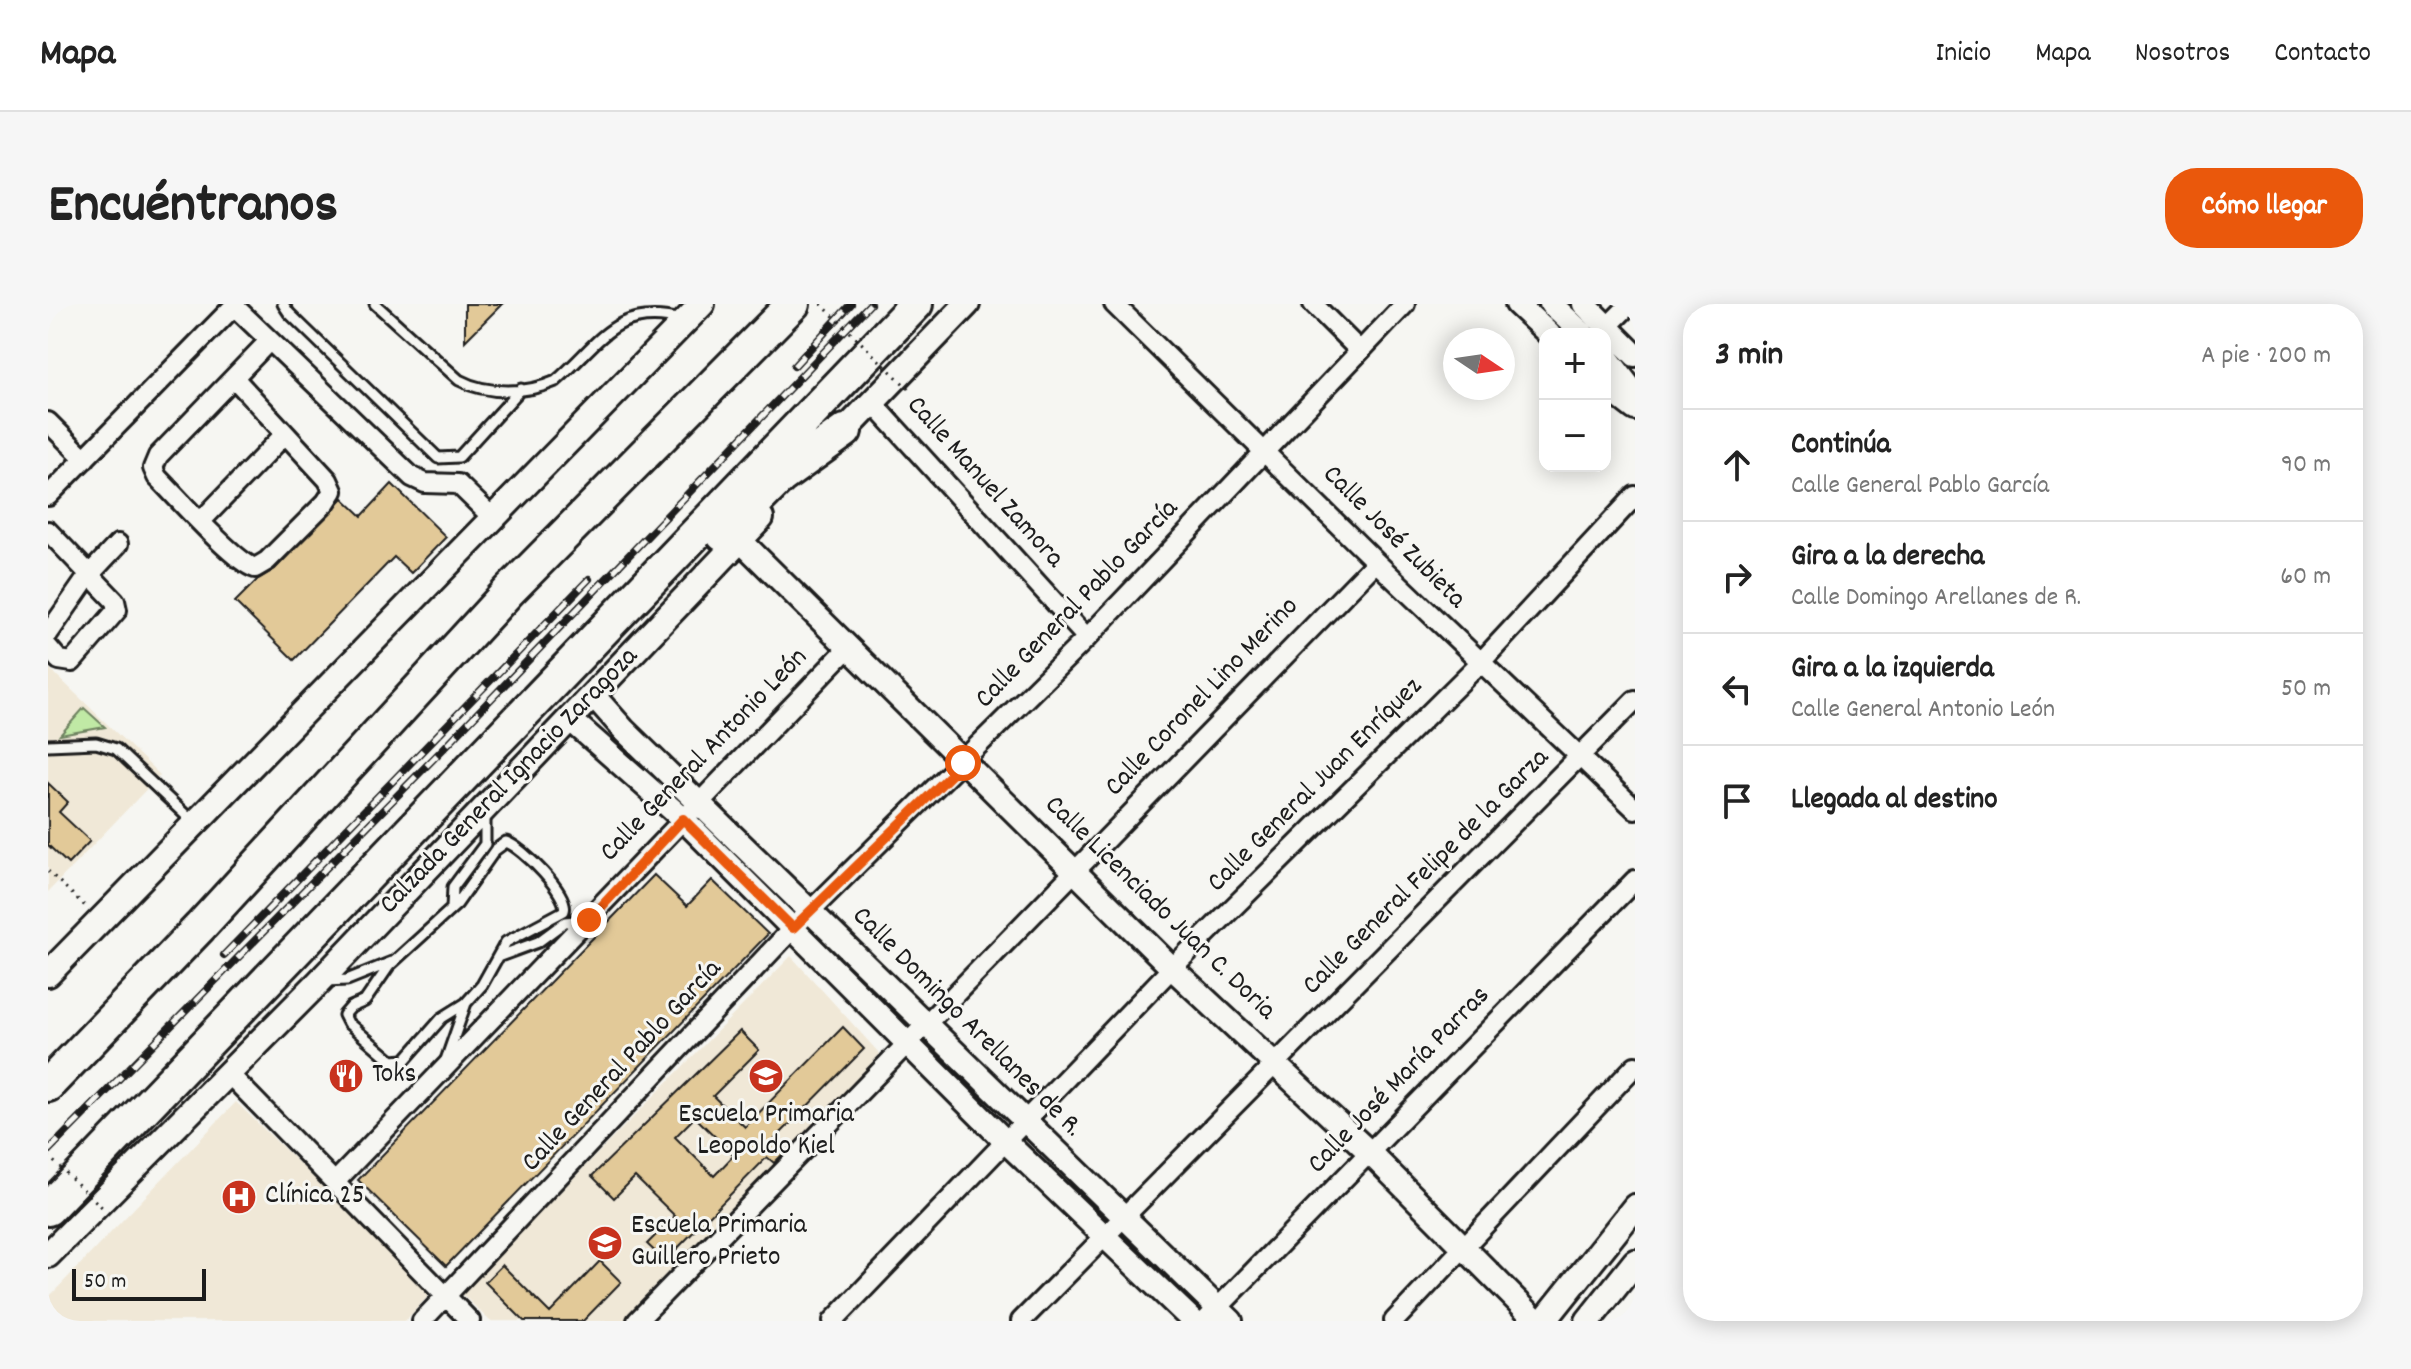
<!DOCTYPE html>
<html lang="es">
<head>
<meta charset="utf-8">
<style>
  :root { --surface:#fff; --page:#f6f6f6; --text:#222; --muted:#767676; --line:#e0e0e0; --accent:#ea580c }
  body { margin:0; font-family:Dekko,sans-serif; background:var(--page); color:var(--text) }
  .controls { position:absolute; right:24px; top:24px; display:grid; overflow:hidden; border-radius:16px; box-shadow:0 4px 20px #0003 }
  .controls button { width:72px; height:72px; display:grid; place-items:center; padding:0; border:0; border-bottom:2px solid var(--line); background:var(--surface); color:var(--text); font:40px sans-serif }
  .compass { position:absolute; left:1395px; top:24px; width:72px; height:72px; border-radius:50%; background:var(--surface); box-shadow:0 4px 20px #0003; rotate:103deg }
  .scale { position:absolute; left:24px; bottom:20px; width:134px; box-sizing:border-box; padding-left:8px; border:4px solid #1c1c1c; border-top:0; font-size:22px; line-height:28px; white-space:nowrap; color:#1c1c1c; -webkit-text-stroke:6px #f6f6f2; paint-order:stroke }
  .stop { position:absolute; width:24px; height:24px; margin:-18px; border:6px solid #ea580c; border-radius:50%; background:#fff }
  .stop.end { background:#ea580c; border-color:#fff; box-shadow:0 2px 8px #0008 }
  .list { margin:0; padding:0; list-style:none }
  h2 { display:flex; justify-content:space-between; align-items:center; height:104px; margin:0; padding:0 32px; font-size:34px }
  h2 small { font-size:26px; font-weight:400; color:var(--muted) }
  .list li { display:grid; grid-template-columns:52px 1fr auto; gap:24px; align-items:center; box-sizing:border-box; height:112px; padding:0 32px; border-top:2px solid var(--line) }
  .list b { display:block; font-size:30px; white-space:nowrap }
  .list p { margin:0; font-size:26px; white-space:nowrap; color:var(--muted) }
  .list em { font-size:26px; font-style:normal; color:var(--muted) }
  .icon { flex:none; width:44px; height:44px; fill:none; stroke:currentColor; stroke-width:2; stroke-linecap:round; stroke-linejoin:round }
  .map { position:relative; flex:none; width:1587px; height:1017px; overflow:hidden; border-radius:32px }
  header { display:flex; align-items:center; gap:48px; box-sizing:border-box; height:112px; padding:0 40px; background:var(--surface); border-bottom:2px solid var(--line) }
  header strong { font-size:38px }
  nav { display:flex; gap:44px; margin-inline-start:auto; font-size:28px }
  .intro { display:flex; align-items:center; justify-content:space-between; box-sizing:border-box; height:192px; padding:0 48px }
  h1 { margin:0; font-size:56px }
  .button { padding:20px 36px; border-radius:32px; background:var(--accent); color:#fff; font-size:28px; font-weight:700 }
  main { display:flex; gap:48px; padding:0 48px }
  aside { flex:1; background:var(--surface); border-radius:32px; box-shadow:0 4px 20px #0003 }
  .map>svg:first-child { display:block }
  .built { fill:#f0e8d7 }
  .green { fill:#c0e9a5; stroke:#6e8260; stroke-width:2 }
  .building { fill:#e2c998; stroke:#1c1c1c; stroke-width:2; fill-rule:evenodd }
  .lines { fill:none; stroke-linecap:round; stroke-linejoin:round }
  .service-casing { stroke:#1c1c1c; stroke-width:15 }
  .minor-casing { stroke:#1c1c1c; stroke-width:24 }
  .tertiary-casing { stroke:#1c1c1c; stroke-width:28 }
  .secondary-casing { stroke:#1c1c1c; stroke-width:30 }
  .motorway-casing { stroke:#1c1c1c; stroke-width:38 }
  .path { stroke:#1c1c1c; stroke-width:3; stroke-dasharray:2 6; stroke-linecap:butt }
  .service { stroke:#f6f6f2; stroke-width:9 }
  .minor { stroke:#f6f6f2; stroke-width:18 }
  .tertiary { stroke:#f6f6f2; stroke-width:22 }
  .secondary { stroke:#f6f6f2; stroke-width:24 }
  .motorway { stroke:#f6f6f2; stroke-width:32 }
  .rail-casing { stroke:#1c1c1c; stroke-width:8 }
  .rail { stroke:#f6f6f2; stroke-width:5; stroke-dasharray:15; stroke-linecap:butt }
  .path-bridge { stroke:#1c1c1c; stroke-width:3; stroke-dasharray:2 6; stroke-linecap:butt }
  .route { stroke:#ea580c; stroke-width:10 }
  .labels { text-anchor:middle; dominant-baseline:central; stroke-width:6; stroke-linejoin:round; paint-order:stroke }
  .street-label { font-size:28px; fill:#1c1c1c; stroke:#f6f6f2 }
  .poi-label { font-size:28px; fill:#1c1c1c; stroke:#f6f6f2; text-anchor:start }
</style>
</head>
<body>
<header>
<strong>Mapa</strong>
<nav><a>Inicio</a><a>Mapa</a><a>Nosotros</a><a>Contacto</a></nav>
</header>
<div class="intro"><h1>Encuéntranos</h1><a class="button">Cómo llegar</a></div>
<main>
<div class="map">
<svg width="1587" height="1017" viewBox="0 0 1587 1017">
  <rect width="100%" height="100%" fill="#f6f6f2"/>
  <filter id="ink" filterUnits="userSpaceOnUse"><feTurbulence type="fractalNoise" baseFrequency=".0125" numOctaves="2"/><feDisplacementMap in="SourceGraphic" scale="16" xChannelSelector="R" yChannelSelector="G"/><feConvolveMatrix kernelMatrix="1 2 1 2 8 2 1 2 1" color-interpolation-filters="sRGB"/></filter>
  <g filter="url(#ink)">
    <path class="built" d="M 0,363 L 112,471 L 0,588 Z
      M 743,652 L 832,750 L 579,1017 L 442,1017 L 413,989 Z
      M 188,798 L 384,988 L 357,1017 L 0,1017 L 0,994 Z"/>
    <path class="green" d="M 36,404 L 57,423 L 12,431 Z"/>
    <path class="building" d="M 417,0 L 454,0 L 417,37 Z
      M 344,180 L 398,233 L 363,269 L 346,253 L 246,356 L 187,298 L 209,276 L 227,265 L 295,194 L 314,212 Z
      M 0,479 L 20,498 L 11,508 L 42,537 L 20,560 L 0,541 Z
      M 606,571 L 639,602 L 664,576 L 720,630 L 398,962 L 310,876 Z
      M 795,723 L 816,745 L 723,839 L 735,850 L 726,859 L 719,853 L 617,957 L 599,940 L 627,912 L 587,873 L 566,894 L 544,872 L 692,727 L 711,746 L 665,792 L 697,823 ZM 647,813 L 686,851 L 666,872 L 627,833 Z
      M 552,957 L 573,978 L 535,1017 L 476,1017 L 437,978 L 454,961 L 502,1009 Z"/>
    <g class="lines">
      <defs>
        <path id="service" d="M 235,0 L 241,9 L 390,154 L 411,153 L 473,85
          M 327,0 L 411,76 C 439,91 479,90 508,77 C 553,38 567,0 634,16
          M 0,441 L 48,439 L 68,445 L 146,519
          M 458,538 C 474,543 522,591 516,607 L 458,638 L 434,681 L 418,699 L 394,714 L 357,756 L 344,757 L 300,719 L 296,711 L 303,703 L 317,697 L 341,662 L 409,600 L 447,546 Z
          M 404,604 L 405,583 L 437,540 L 437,511
          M 452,652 L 490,638 L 517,618 L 537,616
          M 278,677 L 299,676 L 344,658
          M 398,756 L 418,699"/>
        <path id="minor" d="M 1066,0 L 1328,258 L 1587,505
          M 1265,0 L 1311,46
          M 186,2 L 364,173 L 377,179 L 410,180 L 445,214
          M 1560,22 L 1582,0
          M 186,74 L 280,176 L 285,187 L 278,198 L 219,257 L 207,264 C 186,258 128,192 109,173 L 105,164 L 110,152 L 221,37
          M 824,98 L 1039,334
          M 0,118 L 37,155
          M 0,192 L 188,0
          M 153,217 L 237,130
          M 0,227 L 67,297 L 69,306 L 24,358 L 11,356 L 0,343
          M 0,330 L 41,271 L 70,240
          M 180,769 L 422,1017
          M 288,877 L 801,343
          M 374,1017 L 745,624 L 1039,334 L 1357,0
          M 589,1017 L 1328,258
          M 785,1017 L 1124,664 L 1433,358 L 1587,192
          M 973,1017 L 1587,396
          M 1157,1017 L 1587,576
          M 1346,1017 L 1587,762"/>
        <path id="tertiary" d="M 1469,0 L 1501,30
          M 1503,0 L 1535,30
          M 1536,0 L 1587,51
          M 1557,51 L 1587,90
          M 1557,82 L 1587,105
          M 692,236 L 1124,664 L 1321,848 L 1489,1017
          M 546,392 L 576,426 L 1183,1017
          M 523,416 L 635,515 L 959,839 L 1145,1017"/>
        <path id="secondary" d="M 786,138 L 919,0
          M 0,670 L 654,0
          M 0,951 L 271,678 L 713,214
          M 1496,1017 L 1587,903
          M 1540,1017 L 1587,958"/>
        <path id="motorway" d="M 675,231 L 733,173 L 797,127
          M 0,781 L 152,623 L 461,287 L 745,0
          M 0,905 L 868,0"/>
      </defs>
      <use href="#service" class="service-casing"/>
      <use href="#minor" class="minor-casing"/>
      <use href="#tertiary" class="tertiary-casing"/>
      <use href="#secondary" class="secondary-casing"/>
      <use href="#motorway" class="motorway-casing"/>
      <path class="path" d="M 0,567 L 38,603"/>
      <use href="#service" class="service"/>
      <use href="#minor" class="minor"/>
      <use href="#tertiary" class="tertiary"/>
      <use href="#secondary" class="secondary"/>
      <use href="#motorway" class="motorway"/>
      <defs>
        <path id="rail" d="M 746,62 L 803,0
          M 176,651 L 541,275
          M 0,847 L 395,445 L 822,0"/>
      </defs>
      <use href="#rail" class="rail-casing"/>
      <use href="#rail" class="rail"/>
      <path class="path-bridge" d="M 773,0 L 862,86
        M 0,852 L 57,906"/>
    </g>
  </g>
  <g class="lines" filter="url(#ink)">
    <path class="route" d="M 541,616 L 635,515 L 745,624 L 915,459"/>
  </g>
  <defs>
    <symbol id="restaurant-disc" viewBox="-11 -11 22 22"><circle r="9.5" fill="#c8321e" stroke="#f6f6f2"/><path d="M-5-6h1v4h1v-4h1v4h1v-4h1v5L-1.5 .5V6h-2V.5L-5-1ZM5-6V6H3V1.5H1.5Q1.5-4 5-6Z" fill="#fff"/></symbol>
    <symbol id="school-disc" viewBox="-11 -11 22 22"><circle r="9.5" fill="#c8321e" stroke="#f6f6f2"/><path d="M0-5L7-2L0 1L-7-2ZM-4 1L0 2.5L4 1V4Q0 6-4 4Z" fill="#fff"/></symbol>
    <symbol id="hospital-disc" viewBox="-11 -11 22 22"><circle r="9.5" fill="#c8321e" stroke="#f6f6f2"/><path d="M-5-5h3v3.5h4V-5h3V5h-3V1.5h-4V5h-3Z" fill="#fff"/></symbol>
  </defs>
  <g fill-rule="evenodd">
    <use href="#restaurant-disc" x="278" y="752" width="40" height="40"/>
    <use href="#school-disc" x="698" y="752" width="40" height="40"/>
    <use href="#hospital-disc" x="171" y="873" width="40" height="40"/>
    <use href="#school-disc" x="537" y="919" width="40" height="40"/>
  </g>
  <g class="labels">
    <g class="street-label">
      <text transform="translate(936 179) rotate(48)">Calle Manuel Zamora</text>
      <text transform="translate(1345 234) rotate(45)">Calle José Zubieta</text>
      <text transform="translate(1030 301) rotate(-46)">Calle General Pablo García</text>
      <text transform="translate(1155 394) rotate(-46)">Calle Coronel Lino Merino</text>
      <text transform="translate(657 452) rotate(-46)">Calle General Antonio León</text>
      <text transform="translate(462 478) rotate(-46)">Calzada General Ignacio Zaragoza</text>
      <text transform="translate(1268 482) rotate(-45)">Calle General Juan Enríquez</text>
      <text transform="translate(1379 569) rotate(-45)">Calle General Felipe de la Garza</text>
      <text transform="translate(1111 605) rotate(44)">Calle Licenciado Juan C. Doria</text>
      <text transform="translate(918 719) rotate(45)">Calle Domingo Arellanes de R.</text>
      <text transform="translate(575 763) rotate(-47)">Calle General Pablo García</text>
      <text transform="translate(1352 777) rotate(-46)">Calle José María Parras</text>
    </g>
    <g class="poi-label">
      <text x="324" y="772">Toks</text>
      <text x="718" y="812" text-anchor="middle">Escuela Primaria<tspan x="718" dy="32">Leopoldo Kiel</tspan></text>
      <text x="217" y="893">Clínica 25</text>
      <text x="583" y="923">Escuela Primaria<tspan x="583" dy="32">Guillero Prieto</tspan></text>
    </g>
  </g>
</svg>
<div class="controls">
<button>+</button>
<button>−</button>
</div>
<svg class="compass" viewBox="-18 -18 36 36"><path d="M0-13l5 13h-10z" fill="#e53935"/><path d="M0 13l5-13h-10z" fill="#767676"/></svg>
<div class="scale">50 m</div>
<div class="stop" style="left:915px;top:459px"></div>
<div class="stop end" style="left:541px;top:616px"></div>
</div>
<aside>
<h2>3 min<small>A pie · 200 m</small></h2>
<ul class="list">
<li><svg class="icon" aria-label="ahead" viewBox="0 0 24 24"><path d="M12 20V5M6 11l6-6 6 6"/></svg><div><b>Continúa</b><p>Calle General Pablo García</p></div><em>90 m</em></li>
<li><svg class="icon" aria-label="right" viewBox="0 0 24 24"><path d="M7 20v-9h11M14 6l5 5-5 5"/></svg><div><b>Gira a la derecha</b><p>Calle Domingo Arellanes de R.</p></div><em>60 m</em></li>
<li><svg class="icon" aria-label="left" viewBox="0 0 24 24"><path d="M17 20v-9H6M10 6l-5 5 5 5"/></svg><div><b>Gira a la izquierda</b><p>Calle General Antonio León</p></div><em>50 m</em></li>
<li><svg class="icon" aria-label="arrive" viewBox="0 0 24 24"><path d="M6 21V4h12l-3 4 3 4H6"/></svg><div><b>Llegada al destino</b></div></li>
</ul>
</aside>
</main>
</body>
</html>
